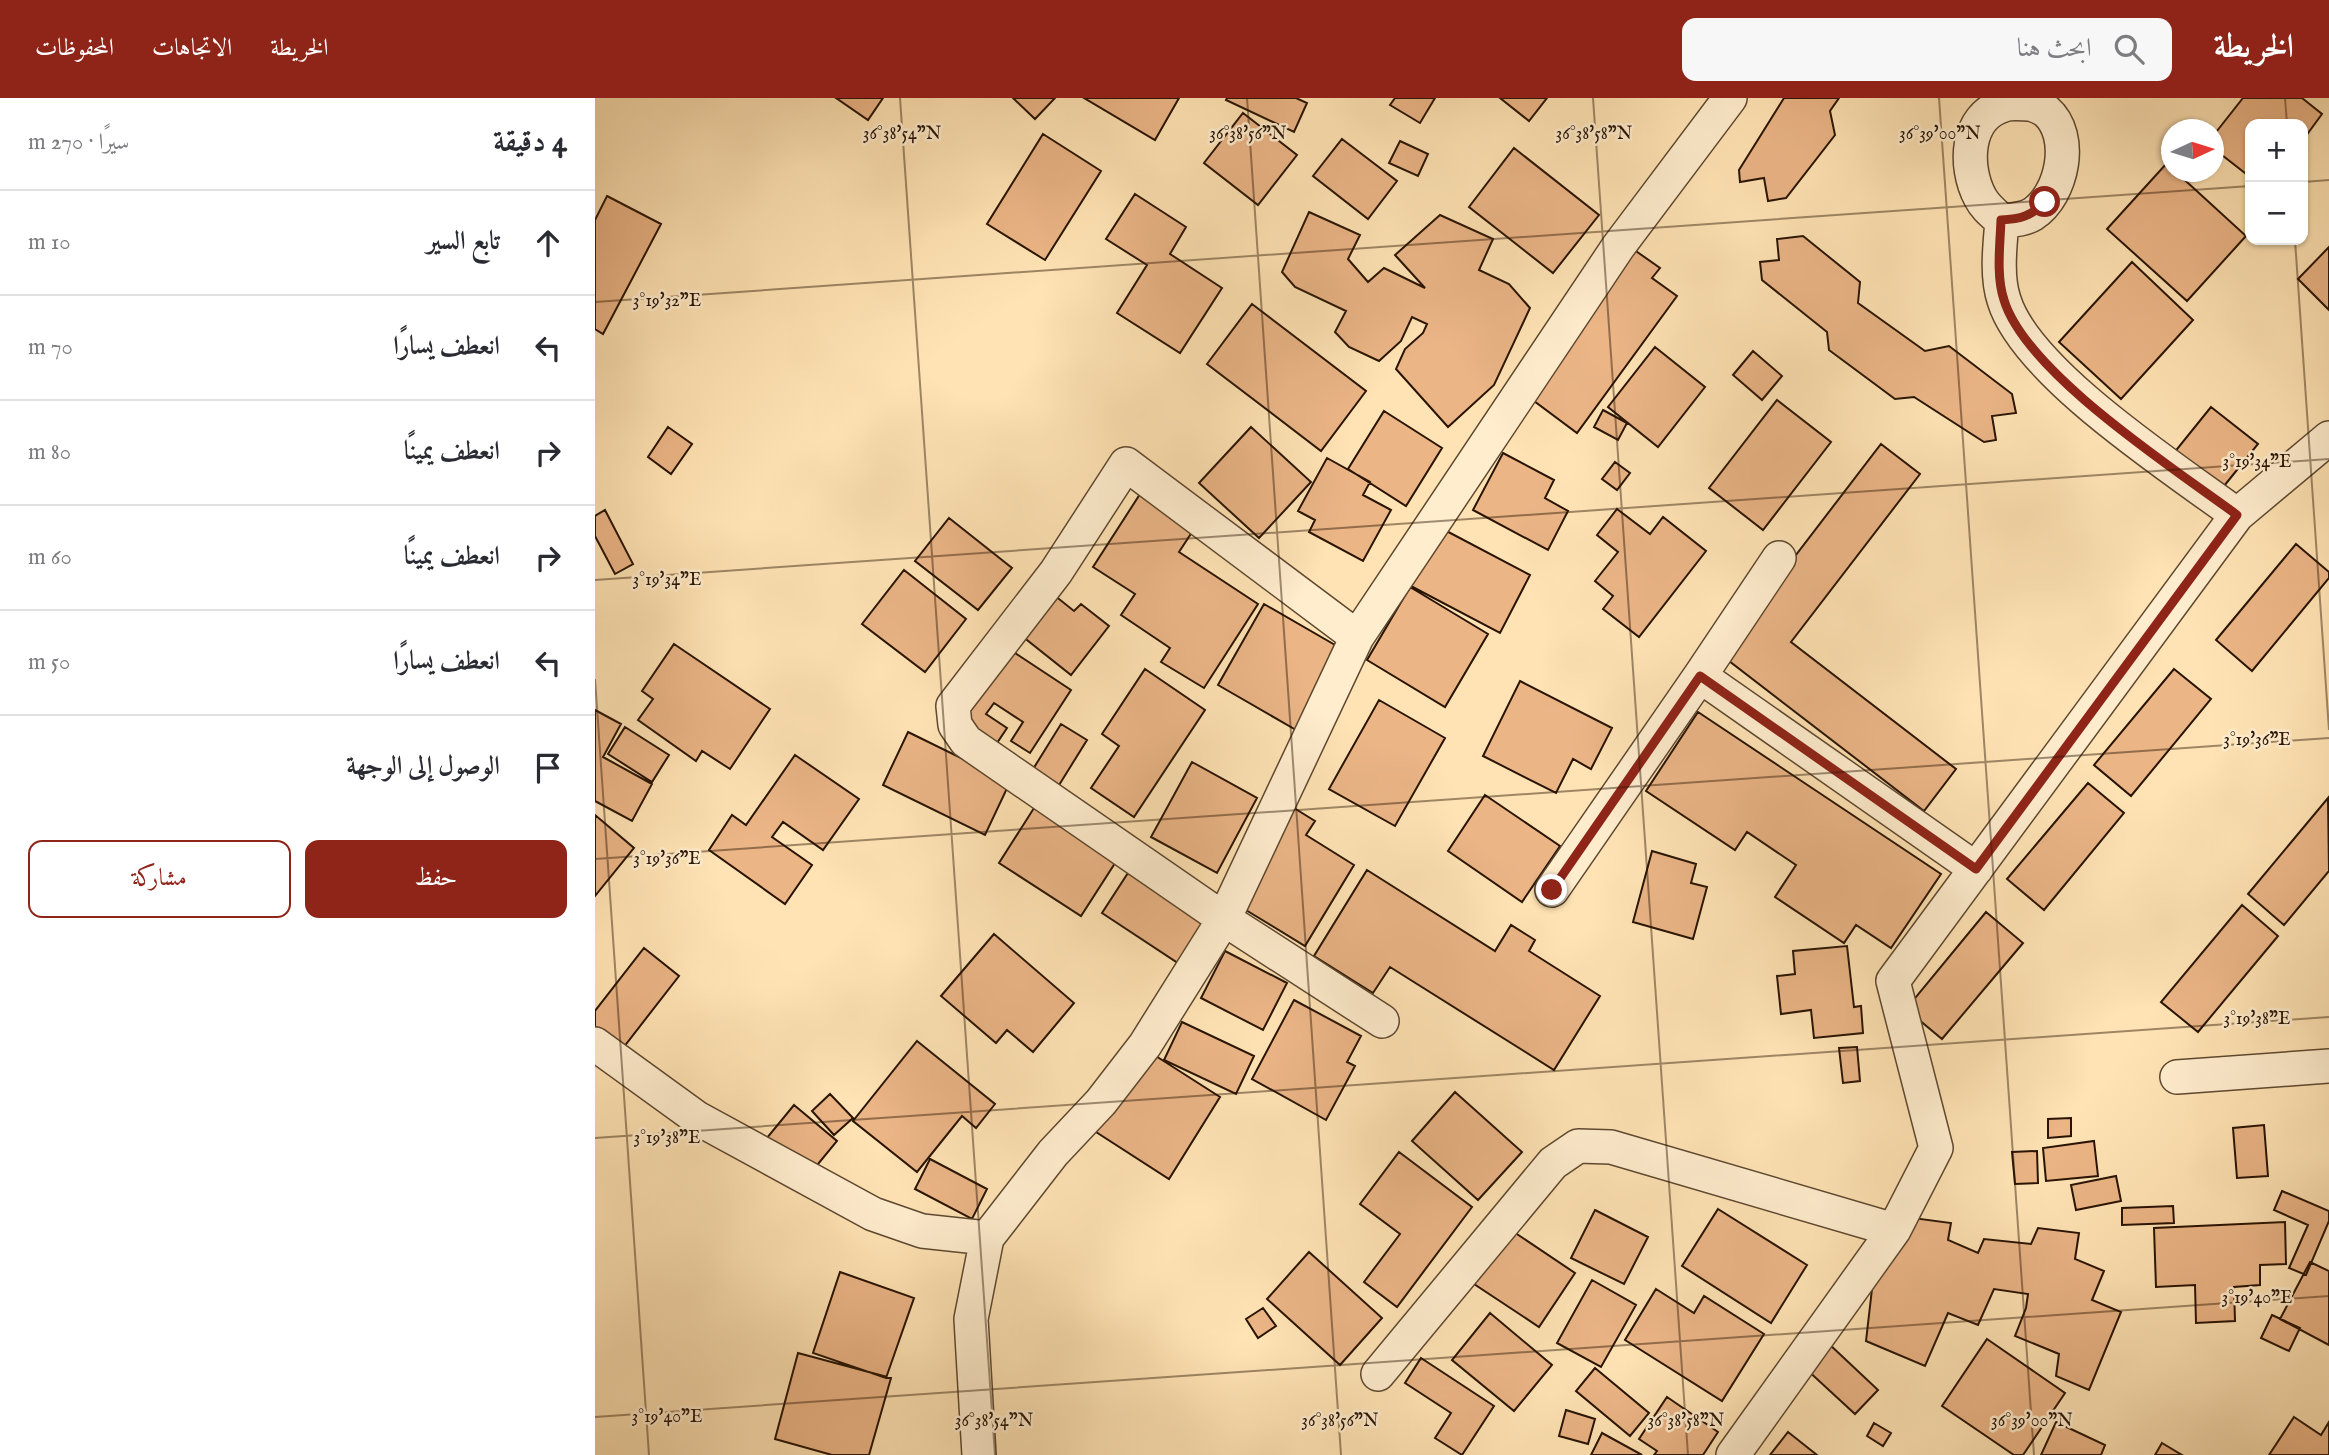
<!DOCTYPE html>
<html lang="ar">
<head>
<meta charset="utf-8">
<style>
  :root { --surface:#fff; --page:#f7f7f7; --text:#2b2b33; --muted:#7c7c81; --line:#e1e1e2; --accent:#8f2418 }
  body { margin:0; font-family:"IM FELL English",Amiri,serif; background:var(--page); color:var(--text); direction:rtl }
  .controls { position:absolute; right:21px; top:21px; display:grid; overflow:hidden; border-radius:14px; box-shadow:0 2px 5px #0004 }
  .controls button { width:63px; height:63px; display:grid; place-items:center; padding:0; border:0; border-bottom:2px solid var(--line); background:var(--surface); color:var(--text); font:35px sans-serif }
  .compass { position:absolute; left:1566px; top:21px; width:63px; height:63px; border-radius:50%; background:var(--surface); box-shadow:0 2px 5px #0004; rotate:86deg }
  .stop { position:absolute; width:21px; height:21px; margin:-16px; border:5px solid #8f2418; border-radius:50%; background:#fff }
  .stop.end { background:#8f2418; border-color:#fff; box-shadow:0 2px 7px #0008 }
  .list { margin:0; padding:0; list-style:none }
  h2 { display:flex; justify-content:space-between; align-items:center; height:91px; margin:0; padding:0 28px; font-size:30px }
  h2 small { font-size:23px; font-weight:400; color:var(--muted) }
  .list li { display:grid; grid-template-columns:46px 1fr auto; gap:21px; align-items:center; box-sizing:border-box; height:105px; padding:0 28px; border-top:2px solid var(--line) }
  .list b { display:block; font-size:26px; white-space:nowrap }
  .list em { font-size:23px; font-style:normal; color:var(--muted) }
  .actions { display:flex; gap:14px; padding:21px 28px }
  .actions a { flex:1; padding:16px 0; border:2px solid var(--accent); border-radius:14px; text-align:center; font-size:24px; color:var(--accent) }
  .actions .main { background:var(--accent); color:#fff }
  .icon { flex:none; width:38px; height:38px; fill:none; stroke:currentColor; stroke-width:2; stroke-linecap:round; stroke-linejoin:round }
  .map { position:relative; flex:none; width:1734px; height:1357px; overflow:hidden; direction:ltr }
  header { display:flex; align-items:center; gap:42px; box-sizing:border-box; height:98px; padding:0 35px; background:var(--accent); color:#fff }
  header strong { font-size:33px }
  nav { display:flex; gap:38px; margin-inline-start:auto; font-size:24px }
  .search { width:490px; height:63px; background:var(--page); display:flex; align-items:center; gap:18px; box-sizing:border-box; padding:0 24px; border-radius:14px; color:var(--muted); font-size:26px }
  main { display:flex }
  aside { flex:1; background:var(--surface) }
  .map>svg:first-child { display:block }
  .building { fill:#ebb586; stroke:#291404; stroke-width:2 }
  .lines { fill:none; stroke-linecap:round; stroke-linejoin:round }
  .street-casing { stroke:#5e4830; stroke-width:36 }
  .street { stroke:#ffedce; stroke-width:33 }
  .route { stroke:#8f2418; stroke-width:9 }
  .ticks { fill:none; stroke:#291404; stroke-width:2; stroke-opacity:0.45 }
  .ticks-label { font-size:18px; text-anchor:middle; fill:#291404; stroke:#ffedce; stroke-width:5; stroke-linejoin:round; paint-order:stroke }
</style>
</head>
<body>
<header>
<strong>الخريطة</strong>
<div class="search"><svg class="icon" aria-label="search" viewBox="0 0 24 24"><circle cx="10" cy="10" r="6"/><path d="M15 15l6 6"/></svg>ابحث هنا</div>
<nav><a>الخريطة</a><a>الاتجاهات</a><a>المحفوظات</a></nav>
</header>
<main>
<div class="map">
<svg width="1734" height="1357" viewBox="0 0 1734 1357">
  <rect width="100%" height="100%" fill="#ffe3b4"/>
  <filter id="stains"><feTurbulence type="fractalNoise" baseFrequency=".00286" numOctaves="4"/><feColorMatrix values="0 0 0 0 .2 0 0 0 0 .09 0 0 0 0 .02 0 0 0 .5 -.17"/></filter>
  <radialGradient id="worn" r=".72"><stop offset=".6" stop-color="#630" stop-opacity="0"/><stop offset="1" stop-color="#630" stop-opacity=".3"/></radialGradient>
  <path class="building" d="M 241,0 L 288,0 L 273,22 Z
    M 418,0 L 460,0 L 440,21 Z
    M 489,0 L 584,0 L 560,42 Z
    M 632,0 L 701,0 L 712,5 L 699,34 L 631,2 Z
    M 800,0 L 840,0 L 825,25 L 795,7 Z
    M 905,0 L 952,0 L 934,23 Z
    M 1189,0 L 1244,0 L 1235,13 L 1240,37 L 1191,100 L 1173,103 L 1169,80 L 1145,84 L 1144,72 Z
    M 1648,0 L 1707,0 L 1727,16 L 1708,42 L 1708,26 L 1655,26 L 1655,79 L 1618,50 L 1618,38 Z
    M 648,15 L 702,57 L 663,107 L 609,65 Z
    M 448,36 L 506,73 L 450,162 L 392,126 Z
    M 747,41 L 802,83 L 773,121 L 718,78 Z
    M 805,43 L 833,56 L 823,78 L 794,65 Z
    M 919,50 L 1004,117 L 958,175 L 874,109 Z
    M 1572,65 L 1576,69 L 1576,74 L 1581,74 L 1651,138 L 1592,203 L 1512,131 Z
    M 540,96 L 591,129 L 575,156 L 627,190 L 585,255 L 522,215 L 552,167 L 511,141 Z
    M 12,98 L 66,126 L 8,236 L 0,231 L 0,122 Z
    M 714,114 L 765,137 L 753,161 L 773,184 L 789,170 L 830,190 L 800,157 L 845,117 L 898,141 L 884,172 L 914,186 L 935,210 L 899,287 L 853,329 L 801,271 L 810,251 L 828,235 L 832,226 L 817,219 L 806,243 L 784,263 L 754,249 L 740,234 L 751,213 L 700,189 L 687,174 Z
    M 1208,138 L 1265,184 L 1263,205 L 1330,253 L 1354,248 L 1417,296 L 1421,315 L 1397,318 L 1401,342 L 1389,344 L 1319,299 L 1300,301 L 1234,252 L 1232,234 L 1167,182 L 1165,164 L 1184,162 L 1182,141 Z
    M 1734,149 L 1734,212 L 1703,181 Z
    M 1038,151 L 1065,170 L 1057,180 L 1082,198 L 982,335 L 931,297 Z
    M 1537,164 L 1598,222 L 1526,301 L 1464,244 Z
    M 657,206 L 771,293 L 726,353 L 612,266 Z
    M 1060,249 L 1110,289 L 1063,349 L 1013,309 Z
    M 1158,253 L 1187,278 L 1167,302 L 1138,277 Z
    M 1182,302 L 1236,344 L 1168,432 L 1114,390 Z
    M 1616,309 L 1663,346 L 1625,393 L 1578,356 Z
    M 1008,312 L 1032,325 L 1023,342 L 999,329 Z
    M 789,313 L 847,350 L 811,408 L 753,371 Z
    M 73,329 L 97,346 L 76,376 L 53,359 Z
    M 656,329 L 716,384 L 664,440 L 604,385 Z
    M 1286,346 L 1325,376 L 1196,544 L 1361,671 L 1329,713 L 1125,556 Z
    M 908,355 L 959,382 L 950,400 L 973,413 L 953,452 L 878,412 Z
    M 732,360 L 775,384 L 768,397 L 796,412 L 768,463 L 714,434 L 720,422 L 703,413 Z
    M 1020,364 L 1035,375 L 1022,392 L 1007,381 Z
    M 547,393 L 601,428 L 584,454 L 663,506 L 609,590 L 566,564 L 575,550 L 526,517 L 540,496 L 498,469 Z
    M 1022,411 L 1055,436 L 1068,419 L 1111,453 L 1044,539 L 1008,511 L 1018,498 L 1000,483 L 1023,454 L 1002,437 Z
    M 10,412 L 38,466 L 20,476 L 0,438 L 0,418 Z
    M 354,420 L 417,470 L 383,512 L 320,463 Z
    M 842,428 L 935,477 L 905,535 L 812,486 Z
    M 1701,446 L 1734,474 L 1734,480 L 1657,573 L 1621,542 Z
    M 309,472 L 371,521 L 330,574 L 267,526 Z
    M 815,489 L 893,536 L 850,609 L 772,562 Z
    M 459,497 L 479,513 L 486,506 L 514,528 L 476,577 L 427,538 Z
    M 669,506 L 747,551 L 701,632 L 623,587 Z
    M 79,546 L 175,611 L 135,671 L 107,653 L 101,663 L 43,622 L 58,601 L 47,593 Z
    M 414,551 L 476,592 L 435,655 L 416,643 L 428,624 L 399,605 L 391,616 L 412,630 L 400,648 L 366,625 Z
    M 550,571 L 610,612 L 539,719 L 496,690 L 524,648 L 507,636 Z
    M 1579,571 L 1616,601 L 1536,698 L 1499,667 Z
    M 925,583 L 1017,630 L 996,671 L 978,661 L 961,695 L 888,658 Z
    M 784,602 L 850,640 L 800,728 L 734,691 Z
    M 0,612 L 26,626 L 8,659 L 57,686 L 37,723 L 0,703 Z
    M 1103,614 L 1346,776 L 1296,850 L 1261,827 L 1249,845 L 1180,799 L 1201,767 L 1152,734 L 1140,752 L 1051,693 Z
    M 466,626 L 492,642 L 461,692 L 435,676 Z
    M 30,629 L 74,657 L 57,684 L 13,656 Z
    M 313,634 L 415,684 L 390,737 L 288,687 Z
    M 200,657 L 264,701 L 228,752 L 188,724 L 177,739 L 217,767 L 190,806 L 114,752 L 137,717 L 151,727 Z
    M 597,664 L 662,700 L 622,775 L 556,739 Z
    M 1493,685 L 1529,715 L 1449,812 L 1412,781 Z
    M 890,697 L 965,748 L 927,804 L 853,753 Z
    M 1733,700 L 1734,773 L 1689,827 L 1653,796 Z
    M 439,710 L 522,762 L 486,818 L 404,765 Z
    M 699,710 L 720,723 L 711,737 L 759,767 L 710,848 L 641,806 Z
    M 0,717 L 39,750 L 0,798 Z
    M 1057,753 L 1101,766 L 1096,785 L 1112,789 L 1098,841 L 1038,824 Z
    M 772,772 L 900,853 L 916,827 L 940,842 L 934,853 L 1005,898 L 959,972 L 795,869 L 778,895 L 719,858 Z
    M 533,775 L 615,829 L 589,869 L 507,815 Z
    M 1647,807 L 1683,838 L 1603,934 L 1566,904 Z
    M 1391,814 L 1428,845 L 1347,941 L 1311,911 Z
    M 399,836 L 479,905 L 438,954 L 412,932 L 401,945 L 346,898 Z
    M 1252,848 L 1259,909 L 1266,908 L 1268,935 L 1219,940 L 1216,912 L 1186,916 L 1182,878 L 1200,876 L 1198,853 Z
    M 49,850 L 84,878 L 28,950 L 0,928 L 0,913 Z
    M 630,853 L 692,885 L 668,932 L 606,900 Z
    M 699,902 L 766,938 L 752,964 L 760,968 L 731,1022 L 657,981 Z
    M 587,924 L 659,958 L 641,996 L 569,962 Z
    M 322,943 L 400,1006 L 381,1030 L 367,1018 L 322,1074 L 258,1023 Z
    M 1262,949 L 1265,983 L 1248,985 L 1244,950 Z
    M 553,953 L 625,999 L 574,1081 L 501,1034 Z
    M 860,994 L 927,1054 L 883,1102 L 817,1043 Z
    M 235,996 L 258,1020 L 239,1037 L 217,1013 Z
    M 199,1007 L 242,1043 L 214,1077 L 171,1041 Z
    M 1476,1020 L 1476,1038 L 1453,1040 L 1453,1021 Z
    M 1669,1027 L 1673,1078 L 1642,1080 L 1638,1030 Z
    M 1499,1043 L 1503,1078 L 1451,1083 L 1448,1050 Z
    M 1442,1053 L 1443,1085 L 1420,1086 L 1417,1054 Z
    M 804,1054 L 877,1109 L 802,1209 L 769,1184 L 805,1136 L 765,1106 Z
    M 335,1061 L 392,1091 L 377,1121 L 320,1091 Z
    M 1521,1078 L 1526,1103 L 1481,1112 L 1476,1087 Z
    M 1687,1093 L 1734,1113 L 1734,1123 L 1711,1177 L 1694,1170 L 1713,1127 L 1679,1112 Z
    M 1578,1108 L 1579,1125 L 1527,1127 L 1527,1110 Z
    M 1123,1111 L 1212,1167 L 1176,1225 L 1087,1168 Z
    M 1311,1111 L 1310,1119 L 1356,1125 L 1353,1142 L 1383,1155 L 1389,1141 L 1436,1146 L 1443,1130 L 1484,1135 L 1480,1161 L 1509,1173 L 1497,1202 L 1526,1214 L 1494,1292 L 1461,1278 L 1464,1256 L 1420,1238 L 1431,1210 L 1433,1196 L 1399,1191 L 1383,1227 L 1353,1215 L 1330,1268 L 1271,1243 L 1277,1191 Z
    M 1000,1112 L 1053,1139 L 1029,1186 L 976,1160 Z
    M 1690,1124 L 1691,1166 L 1665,1167 L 1665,1187 L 1639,1189 L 1640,1223 L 1601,1225 L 1600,1187 L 1561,1189 L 1559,1130 Z
    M 913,1130 L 980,1175 L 944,1229 L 876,1184 Z
    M 714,1154 L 787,1220 L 745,1267 L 672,1201 Z
    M 1715,1164 L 1734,1173 L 1734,1247 L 1685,1221 Z
    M 245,1174 L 319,1200 L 291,1280 L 218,1255 Z
    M 997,1182 L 1041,1207 L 1006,1269 L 962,1245 Z
    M 1061,1191 L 1099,1215 L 1109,1198 L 1169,1236 L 1127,1303 L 1030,1242 Z
    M 668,1210 L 681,1228 L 663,1240 L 651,1221 Z
    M 895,1215 L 957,1267 L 919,1313 L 857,1262 Z
    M 1677,1217 L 1705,1230 L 1694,1253 L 1666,1240 Z
    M 1392,1241 L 1470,1295 L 1428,1357 L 1419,1357 L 1347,1308 Z
    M 1233,1245 L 1283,1292 L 1260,1316 L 1210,1270 Z
    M 203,1255 L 296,1280 L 274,1357 L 237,1357 L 180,1341 Z
    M 826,1260 L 899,1308 L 867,1357 L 840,1340 L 856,1315 L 810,1285 Z
    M 1000,1270 L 1054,1315 L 1035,1338 L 981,1293 Z
    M 1072,1299 L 1123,1334 L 1108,1357 L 1059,1357 L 1062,1353 L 1044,1341 Z
    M 971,1312 L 1000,1321 L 993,1346 L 964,1338 Z
    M 1699,1319 L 1726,1337 L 1734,1324 L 1734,1357 L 1674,1357 Z
    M 1461,1324 L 1510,1347 L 1506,1357 L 1446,1357 Z
    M 1279,1325 L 1296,1335 L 1288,1348 L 1272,1338 Z
    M 1193,1334 L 1222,1357 L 1175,1357 Z
    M 1007,1335 L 1047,1357 L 996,1357 Z
    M 1567,1345 L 1587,1357 L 1560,1357 Z"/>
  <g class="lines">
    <defs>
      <path id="street" d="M 1436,6 C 1441,8 1447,10 1451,13 C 1480,38 1467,97 1438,116 C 1428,122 1418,122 1407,123 C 1398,115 1390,109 1385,99 C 1369,69 1370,18 1409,7 C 1417,4 1428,6 1436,6 Z
        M 1407,123 C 1405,147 1401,178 1409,202 C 1431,275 1580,371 1642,417
        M 762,539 L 531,366 L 461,474 L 358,608 L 360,627 L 371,643 L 629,821 L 787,923
        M 1105,578 L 1184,460
        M 957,792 L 1105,578 L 1381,771
        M 0,946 L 102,1020 L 278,1116 L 327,1133 L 392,1140
        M 1582,979 L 1734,968
        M 783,1276 L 958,1065 L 983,1048 L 1016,1049 L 1299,1132
        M 384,1357 L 376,1221 L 392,1140 L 458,1055 L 506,1004 L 550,947 L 629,821 L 762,539 L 1023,149 L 1135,0
        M 1138,1357 L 1299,1132 L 1341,1050 L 1298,883 L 1642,417 L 1734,340"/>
    </defs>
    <use href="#street" class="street-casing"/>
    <use href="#street" class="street"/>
  </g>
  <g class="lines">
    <path class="route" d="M 957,792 L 1105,578 L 1381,771 L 1642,417 C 1580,371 1431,275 1409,202 C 1401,178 1405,147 1406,122 C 1426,121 1436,118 1450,104"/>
  </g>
  <path class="ticks" d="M 305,0 L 400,1357M 652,0 L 746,1357M 998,0 L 1093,1357M 1344,0 L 1439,1357M 1690,0 L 1692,26M 1708,84 L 1734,82M 1700,142 L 1734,632M 0,204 L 1655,88M 0,482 L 1734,361M 0,581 L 54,1357M 0,761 L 1734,640M 0,1040 L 1734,919M 0,1319 L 1734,1198"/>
  <g class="ticks-label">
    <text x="307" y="41">36°38'54"N</text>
    <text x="653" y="41">36°38'56"N</text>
    <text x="999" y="41">36°38'58"N</text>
    <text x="1345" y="41">36°39'00"N</text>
    <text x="72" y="208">3°19'32"E</text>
    <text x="1662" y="369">3°19'34"E</text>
    <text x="72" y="487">3°19'34"E</text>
    <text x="1662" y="647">3°19'36"E</text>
    <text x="72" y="766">3°19'36"E</text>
    <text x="1662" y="926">3°19'38"E</text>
    <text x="72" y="1045">3°19'38"E</text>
    <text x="1662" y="1205">3°19'40"E</text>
    <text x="72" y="1324">3°19'40"E</text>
    <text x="399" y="1328">36°38'54"N</text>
    <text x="745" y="1328">36°38'56"N</text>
    <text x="1091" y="1328">36°38'58"N</text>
    <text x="1437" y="1328">36°39'00"N</text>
  </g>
  <rect width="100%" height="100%" filter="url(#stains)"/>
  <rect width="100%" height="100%" fill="url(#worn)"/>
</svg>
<div class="controls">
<button>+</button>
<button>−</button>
</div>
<svg class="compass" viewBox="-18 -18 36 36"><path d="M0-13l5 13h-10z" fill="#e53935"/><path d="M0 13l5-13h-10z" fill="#7c7c81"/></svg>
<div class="stop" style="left:1450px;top:104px"></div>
<div class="stop end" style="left:957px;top:792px"></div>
</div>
<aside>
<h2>4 دقيقة<small>سيرًا · 270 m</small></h2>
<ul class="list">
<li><svg class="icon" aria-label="ahead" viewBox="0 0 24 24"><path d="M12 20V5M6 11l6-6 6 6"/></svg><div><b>تابع السير</b></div><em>10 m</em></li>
<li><svg class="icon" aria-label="left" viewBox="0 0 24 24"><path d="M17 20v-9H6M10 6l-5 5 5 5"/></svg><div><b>انعطف يسارًا</b></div><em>70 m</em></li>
<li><svg class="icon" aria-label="right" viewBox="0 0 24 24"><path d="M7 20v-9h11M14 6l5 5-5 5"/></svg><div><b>انعطف يمينًا</b></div><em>80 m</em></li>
<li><svg class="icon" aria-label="right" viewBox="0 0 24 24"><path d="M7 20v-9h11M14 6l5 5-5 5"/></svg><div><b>انعطف يمينًا</b></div><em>60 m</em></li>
<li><svg class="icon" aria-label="left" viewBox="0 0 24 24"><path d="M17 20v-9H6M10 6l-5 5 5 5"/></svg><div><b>انعطف يسارًا</b></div><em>50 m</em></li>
<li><svg class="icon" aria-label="arrive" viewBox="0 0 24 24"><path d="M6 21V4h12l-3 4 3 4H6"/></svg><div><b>الوصول إلى الوجهة</b></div></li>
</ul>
<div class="actions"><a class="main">حفظ</a><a>مشاركة</a></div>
</aside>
</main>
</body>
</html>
